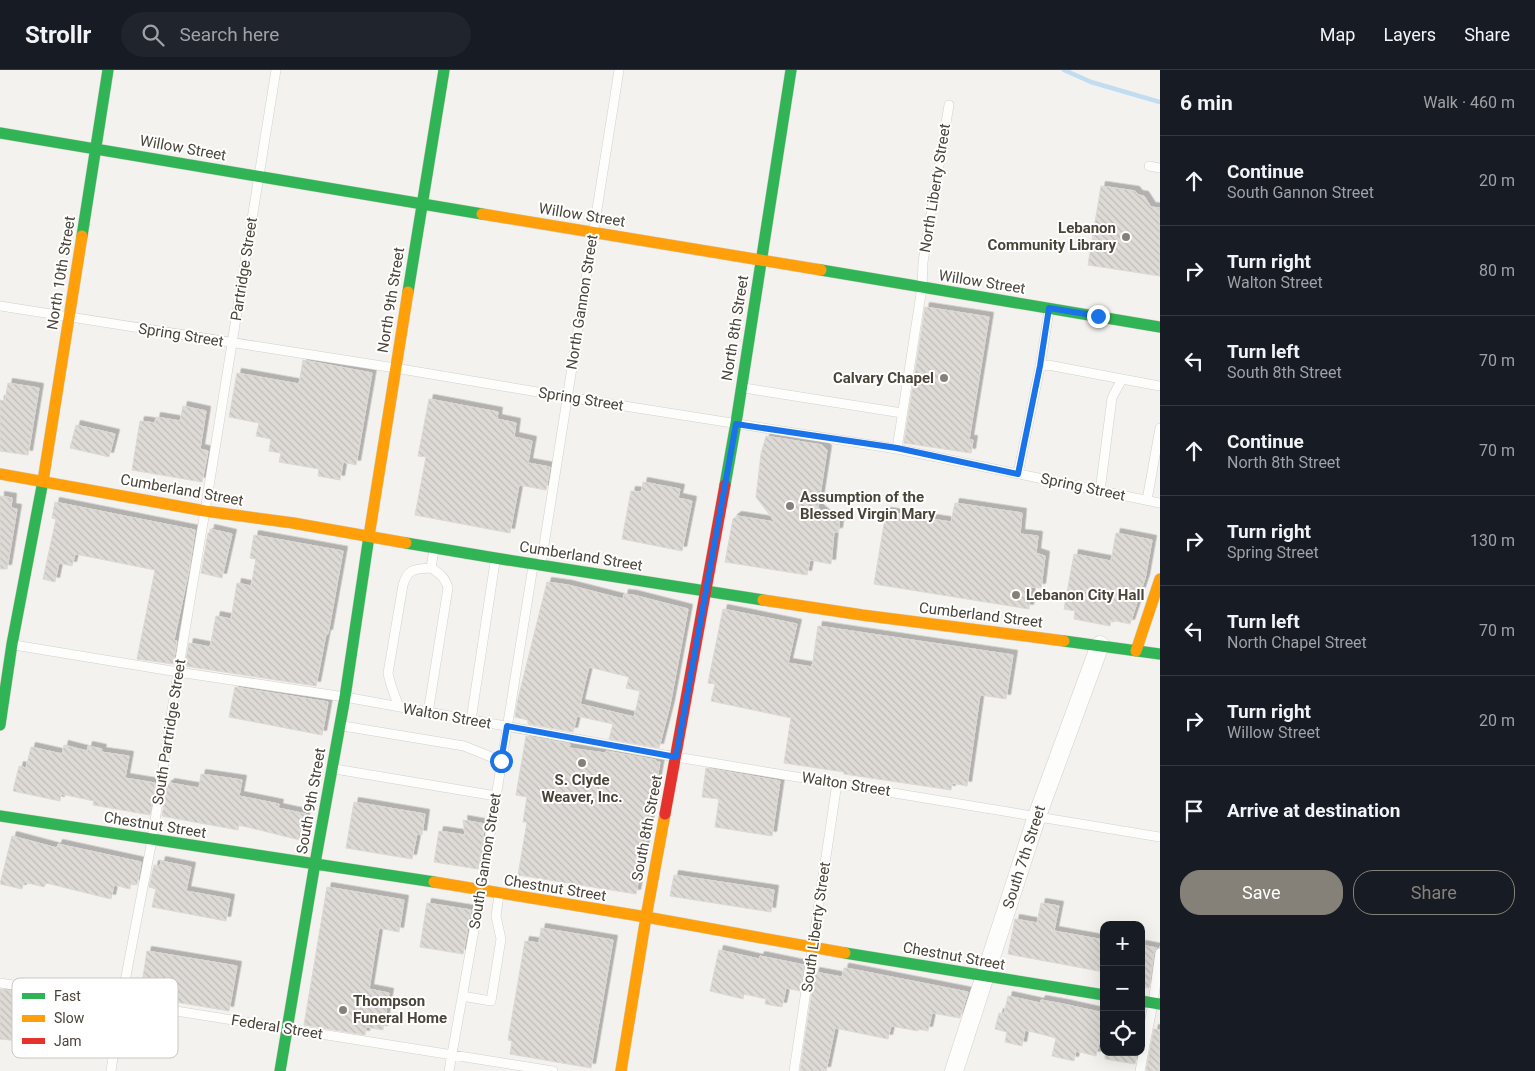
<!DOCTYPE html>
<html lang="en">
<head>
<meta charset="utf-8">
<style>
  :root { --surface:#171b24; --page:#20242c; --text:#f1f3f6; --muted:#9ea1a6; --line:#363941; --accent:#868178 }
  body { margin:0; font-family:Roboto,sans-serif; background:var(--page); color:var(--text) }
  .controls { position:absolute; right:15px; bottom:15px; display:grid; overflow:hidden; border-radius:10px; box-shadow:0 5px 20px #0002 }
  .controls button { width:45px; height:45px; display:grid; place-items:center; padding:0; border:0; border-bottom:1px solid var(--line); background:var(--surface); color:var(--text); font:25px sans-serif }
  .stop { position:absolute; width:15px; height:15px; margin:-11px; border:4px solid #1a73e8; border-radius:50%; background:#fff }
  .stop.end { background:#1a73e8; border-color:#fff; box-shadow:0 1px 5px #0008 }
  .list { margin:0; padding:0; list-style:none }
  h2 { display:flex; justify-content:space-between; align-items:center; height:65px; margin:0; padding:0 20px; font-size:21px }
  h2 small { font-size:16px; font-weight:400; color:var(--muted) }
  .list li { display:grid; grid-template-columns:32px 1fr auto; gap:15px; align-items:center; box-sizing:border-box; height:90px; padding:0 20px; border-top:1px solid var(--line) }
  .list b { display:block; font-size:19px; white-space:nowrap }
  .list p { margin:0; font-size:16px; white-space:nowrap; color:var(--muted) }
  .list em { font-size:16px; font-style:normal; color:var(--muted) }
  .actions { display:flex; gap:10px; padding:15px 20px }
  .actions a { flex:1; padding:11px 0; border:1px solid var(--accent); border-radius:20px; text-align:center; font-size:18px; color:var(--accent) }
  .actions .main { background:var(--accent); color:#fff }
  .icon { flex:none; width:28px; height:28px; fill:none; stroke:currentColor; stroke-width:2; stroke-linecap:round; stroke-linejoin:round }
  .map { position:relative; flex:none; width:1160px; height:1001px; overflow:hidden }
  header { display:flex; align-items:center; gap:30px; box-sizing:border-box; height:70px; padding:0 25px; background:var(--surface); border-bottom:1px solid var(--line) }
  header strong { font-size:24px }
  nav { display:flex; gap:28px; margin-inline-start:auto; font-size:18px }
  .search { width:350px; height:45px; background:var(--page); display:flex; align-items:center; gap:12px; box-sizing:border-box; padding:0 18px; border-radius:28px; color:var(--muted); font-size:19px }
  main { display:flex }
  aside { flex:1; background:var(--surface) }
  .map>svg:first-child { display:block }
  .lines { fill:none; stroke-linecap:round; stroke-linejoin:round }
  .stream { stroke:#c0ddf1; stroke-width:4.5 }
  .building { fill:url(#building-back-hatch); stroke:#dcd9d4; fill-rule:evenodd; filter:url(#shadow) }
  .lane-casing { stroke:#d2d0cb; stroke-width:10 }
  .street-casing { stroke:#d2d0cb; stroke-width:19 }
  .fast-casing { stroke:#d3cfc5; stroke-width:12 }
  .slow-casing { stroke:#d3cfc5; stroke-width:12 }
  .jam-casing { stroke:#d3cfc5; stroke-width:12 }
  .lane { stroke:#fdfdfc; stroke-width:9 }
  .street { stroke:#fdfdfc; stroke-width:18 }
  .fast { stroke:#30b455; stroke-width:11 }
  .slow { stroke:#ff9f0a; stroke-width:11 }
  .jam { stroke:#e5322d; stroke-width:11 }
  .route { stroke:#1a73e8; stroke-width:6 }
  .poi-dot { fill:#868178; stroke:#fff; stroke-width:2 }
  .labels { text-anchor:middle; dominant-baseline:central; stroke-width:4; stroke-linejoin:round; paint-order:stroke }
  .street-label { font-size:15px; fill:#4b4439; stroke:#fff }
  .poi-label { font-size:15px; font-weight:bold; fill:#4b4439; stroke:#fff; text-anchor:start }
  .key { fill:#fff; stroke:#c9c7c4; stroke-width:1 }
  .key-label { font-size:14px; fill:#4b4439 }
</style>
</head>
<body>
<header>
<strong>Strollr</strong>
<div class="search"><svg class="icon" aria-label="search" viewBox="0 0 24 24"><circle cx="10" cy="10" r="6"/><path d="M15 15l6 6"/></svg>Search here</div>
<nav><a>Map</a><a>Layers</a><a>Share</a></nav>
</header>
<main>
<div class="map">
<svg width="1160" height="1001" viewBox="0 0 1160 1001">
  <defs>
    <pattern id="building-back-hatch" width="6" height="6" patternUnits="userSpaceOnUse" patternTransform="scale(1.25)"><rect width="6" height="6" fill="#dedbd6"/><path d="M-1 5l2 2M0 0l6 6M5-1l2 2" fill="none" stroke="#c0bdb8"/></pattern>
    <filter id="shadow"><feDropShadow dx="4.5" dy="-4.5" stdDeviation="0" flood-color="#0004"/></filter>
  </defs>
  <rect width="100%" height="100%" fill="#f4f2ee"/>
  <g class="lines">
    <path class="stream" d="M 1064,0 L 1091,12 L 1160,32"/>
  </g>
  <path class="building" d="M 1101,116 L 1135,121 L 1138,125 L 1144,126 L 1151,137 L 1160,138 L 1160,206 L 1088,195 Z
    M 925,237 L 989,247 L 969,370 L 973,370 L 971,383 L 904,373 Z
    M 303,290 L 372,303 L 356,395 L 343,392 L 340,410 L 318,406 L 319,399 L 279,392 L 281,383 L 269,381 L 271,369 L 256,366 L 259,353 L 229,347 L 237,303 L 299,314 Z
    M 8,313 L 39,318 L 28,385 L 0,381 L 0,330 L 5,331 Z
    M 429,329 L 498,342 L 497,349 L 516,353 L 514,367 L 532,371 L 528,393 L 550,397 L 546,420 L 519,415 L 510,463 L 415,445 L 426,387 L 418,386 Z
    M 183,336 L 206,341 L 200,379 L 208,381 L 202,412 L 132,400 L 140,351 L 155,353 L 156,347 L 180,351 Z
    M 76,355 L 115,364 L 109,387 L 70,378 Z
    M 766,366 L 822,375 L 827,380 L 818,438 L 826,445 L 840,448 L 838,462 L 834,462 L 831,494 L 810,490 L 807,505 L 725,492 L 733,449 L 737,446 L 775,452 L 756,427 L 761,384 Z
    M 643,412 L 680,419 L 678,428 L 692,431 L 682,481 L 622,469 L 631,421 L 641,422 Z
    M 0,426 L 12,428 L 11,438 L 17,439 L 7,499 L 0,499 Z
    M 55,432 L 195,460 L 189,500 L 174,570 L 177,571 L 173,594 L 137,589 L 155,500 L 75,484 L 72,496 L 59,493 L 55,512 L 43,509 L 56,449 L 52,448 Z
    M 955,433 L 1022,443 L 1020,464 L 1038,466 L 1036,483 L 1045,486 L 1041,518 L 1031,517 L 1029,539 L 874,514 L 886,442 L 951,452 Z
    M 210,459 L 232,464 L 222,508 L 201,503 L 208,463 L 210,463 Z
    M 1116,463 L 1152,470 L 1145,509 L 1130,554 L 1111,550 L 1110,556 L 1074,549 L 1075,541 L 1064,539 L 1074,484 L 1111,491 Z
    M 254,465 L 343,481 L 328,564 L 326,564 L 316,616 L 185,596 L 189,573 L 210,577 L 216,546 L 231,549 L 237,513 L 251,516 L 256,489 L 250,488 Z
    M 547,512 L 568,515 L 623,529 L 624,524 L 633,525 L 688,539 L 670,635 L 659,678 L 609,669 L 613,654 L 577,646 L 573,662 L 528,654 L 528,650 L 515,647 L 518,629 ZM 589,597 L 629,607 L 626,618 L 640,621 L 634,647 L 580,634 Z
    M 723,539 L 797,554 L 788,593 L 812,597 L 818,556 L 1013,585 L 1006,629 L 980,625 L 967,716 L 952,713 L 951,720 L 844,704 L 844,702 L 784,693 L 791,648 L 711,631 L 715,614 L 708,613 Z
    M 235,617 L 328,632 L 322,665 L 229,647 Z
    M 526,666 L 570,674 L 569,678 L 605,683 L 606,681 L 656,690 L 656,692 L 660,692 L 636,824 L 518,805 L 527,752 L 523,752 L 527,727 L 516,725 Z
    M 64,675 L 87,681 L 88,676 L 102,679 L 101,682 L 129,686 L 125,708 L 155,713 L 150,745 L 93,735 L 94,731 L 61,724 L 60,731 L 13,721 L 19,696 L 26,698 L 31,677 L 62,684 Z
    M 706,698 L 780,711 L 772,766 L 715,757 L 719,729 L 702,727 Z
    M 201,704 L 242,710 L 239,726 L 279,734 L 278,738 L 306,744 L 300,770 L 239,755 L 238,760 L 162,746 L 167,715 L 169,715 L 170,713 L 199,718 Z
    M 354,732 L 425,744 L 422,765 L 417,764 L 412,789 L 346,778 Z
    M 463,750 L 485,754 L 478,799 L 434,792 L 439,761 L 465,765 Z
    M 12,766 L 57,778 L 58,774 L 141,792 L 137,815 L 131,813 L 130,819 L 114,815 L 111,829 L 46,813 L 44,817 L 24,812 L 22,819 L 0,814 Z
    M 161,791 L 191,797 L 186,821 L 230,829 L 226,851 L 152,837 L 156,819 L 149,817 L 154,795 L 160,796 Z
    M 674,805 L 774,820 L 771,842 L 670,826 Z
    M 327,817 L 404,830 L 399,862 L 379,858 L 369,919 L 389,923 L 383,960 L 366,957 L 365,965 L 304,955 Z
    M 427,833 L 471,840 L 463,884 L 420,877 Z
    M 1041,833 L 1059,836 L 1054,861 L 1104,870 L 1104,902 L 1008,884 L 1015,849 L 1037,853 Z
    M 541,858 L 613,870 L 591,998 L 510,984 L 512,971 L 508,970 L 525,871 L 539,873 Z
    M 1141,875 L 1157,878 L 1154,882 L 1149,918 L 1141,917 Z
    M 719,880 L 759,889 L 760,886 L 804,895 L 800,921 L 786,918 L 782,937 L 765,934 L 766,929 L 744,924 L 743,929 L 710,921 Z
    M 147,881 L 237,896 L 229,941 L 140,926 Z
    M 844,898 L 846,898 L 968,922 L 960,948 L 932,943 L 928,961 L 918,959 L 918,961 L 891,956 L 888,969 L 835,958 L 826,1001 L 800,1001 L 815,902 L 842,907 Z
    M 0,919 L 43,926 L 42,933 L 46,934 L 45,939 L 48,941 L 45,964 L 42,963 L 40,973 L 0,969 Z
    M 1008,926 L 1040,933 L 1041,930 L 1063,934 L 1104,943 L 1104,951 L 1096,986 L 1076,981 L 1074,991 L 1052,986 L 1056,968 L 1025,960 L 1022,976 L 1005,972 L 1007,962 L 995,959 L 999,943 L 1004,944 Z
    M 1154,959 L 1160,960 L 1160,1001 L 1146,1001 Z
    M 1105,982 L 1137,982 L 1135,994 L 1105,989 Z"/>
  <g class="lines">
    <defs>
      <path id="lane" d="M 1149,96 L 1160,98
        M 0,236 L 395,298 L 567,327 L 897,379 L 1160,433
        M 1040,297 L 1048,295 L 1122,309
        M 744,318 L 902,343
        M 897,379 L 922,217 L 923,192 L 949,35
        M 1018,404 L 1040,297 L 1049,241
        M 1100,421 L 1112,328 L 1122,309 L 1160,316
        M 1147,430 L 1160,358
        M 541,494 L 619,0
        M 14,575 L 178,602 L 345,627 L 676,687 L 1160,767
        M 399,637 C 395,626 390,615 388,603 L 403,515 C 408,498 415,499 431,498
        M 428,643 L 448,518 C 445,507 440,504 431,498 L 434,479
        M 471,650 L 495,492
        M 343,656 L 464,676 L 501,691
        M 335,699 L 496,726
        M 0,913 L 553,1001
        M 462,926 L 491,931 L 501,869 L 496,846 L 499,824
        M 111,1001 L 121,932 L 152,770 L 178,602 L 205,441 L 276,0
        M 449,1001 L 481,821 L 533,496
        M 794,1001 L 837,713
        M 1140,1001 L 1153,933 L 1160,883"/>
      <path id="street" d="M 954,1001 L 1037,746 L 1100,575"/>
      <path id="fast" d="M 0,63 L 482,144
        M 82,166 L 108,0
        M 821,200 L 1160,257
        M 408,222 L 444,0
        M 725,415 L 736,353 L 791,0
        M 406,473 L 495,488 L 763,530
        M 1064,571 L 1160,584
        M 0,655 L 12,574 L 43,411
        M 0,746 C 145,769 289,789 434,812
        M 845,883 L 1104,925
        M 1141,931 L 1160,934
        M 280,1001 L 315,793 L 345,627 L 369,466"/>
      <path id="slow" d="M 482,144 L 821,200
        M 0,404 L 205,441 L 293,453 L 406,473
        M 43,411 L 82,166
        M 369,466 L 408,222
        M 763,530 L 862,545 L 1064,571
        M 1136,581 L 1160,509
        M 434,812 L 646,847 L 845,883
        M 621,1001 L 646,847 L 665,744"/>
      <path id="jam" d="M 665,744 L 725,415"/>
    </defs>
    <use href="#lane" class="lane-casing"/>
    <use href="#street" class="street-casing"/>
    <use href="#fast" class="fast-casing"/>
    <use href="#slow" class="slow-casing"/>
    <use href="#jam" class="jam-casing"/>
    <use href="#lane" class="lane"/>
    <use href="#street" class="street"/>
    <use href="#fast" class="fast"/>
    <use href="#slow" class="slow"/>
    <use href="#jam" class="jam"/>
  </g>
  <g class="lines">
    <path class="route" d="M 501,691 L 507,656 L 676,687 L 736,354 L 897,378 L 1018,404 L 1040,296 L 1049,238 L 1098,246"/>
  </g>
  <g class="poi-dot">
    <circle cx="1126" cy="167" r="5"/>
    <circle cx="944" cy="308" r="5"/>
    <circle cx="790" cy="436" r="5"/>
    <circle cx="1016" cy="525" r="5"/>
    <circle cx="582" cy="693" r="5"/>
    <circle cx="343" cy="940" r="5"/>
  </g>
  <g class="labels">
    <g class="street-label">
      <text transform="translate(183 78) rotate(10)">Willow Street</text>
      <text transform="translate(935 118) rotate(-81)">North Liberty Street</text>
      <text transform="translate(582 145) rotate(9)">Willow Street</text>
      <text transform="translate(244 199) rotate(-81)">Partridge Street</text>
      <text transform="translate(61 203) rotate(-81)">North 10th Street</text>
      <text transform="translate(982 212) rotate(9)">Willow Street</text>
      <text transform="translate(391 230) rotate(-81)">North 9th Street</text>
      <text transform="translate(582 232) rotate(-81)">North Gannon Street</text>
      <text transform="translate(735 258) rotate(-81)">North 8th Street</text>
      <text transform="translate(181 265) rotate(9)">Spring Street</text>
      <text transform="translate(581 329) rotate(9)">Spring Street</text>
      <text transform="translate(1083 417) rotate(12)">Spring Street</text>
      <text transform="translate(182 420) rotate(10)">Cumberland Street</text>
      <text transform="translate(581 486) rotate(9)">Cumberland Street</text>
      <text transform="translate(981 545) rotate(7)">Cumberland Street</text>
      <text transform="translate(447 646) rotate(10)">Walton Street</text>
      <text transform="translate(169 662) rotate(-81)">South Partridge Street</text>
      <text transform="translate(846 714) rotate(9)">Walton Street</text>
      <text transform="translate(311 731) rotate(-80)">South 9th Street</text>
      <text transform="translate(155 755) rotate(9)">Chestnut Street</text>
      <text transform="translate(647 758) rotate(-79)">South 8th Street</text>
      <text transform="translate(1024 787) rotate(-72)">South 7th Street</text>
      <text transform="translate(485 791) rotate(-81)">South Gannon Street</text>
      <text transform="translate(555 818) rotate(9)">Chestnut Street</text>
      <text transform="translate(816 857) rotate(-82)">South Liberty Street</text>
      <text transform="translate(954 886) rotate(10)">Chestnut Street</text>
      <text transform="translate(277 957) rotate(9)">Federal Street</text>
    </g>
    <g class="poi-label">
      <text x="1116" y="158" text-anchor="end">Lebanon<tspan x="1116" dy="17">Community Library</tspan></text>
      <text x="934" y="308" text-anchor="end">Calvary Chapel</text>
      <text x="800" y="427">Assumption of the<tspan x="800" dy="17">Blessed Virgin Mary</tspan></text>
      <text x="1026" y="525">Lebanon City Hall</text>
      <text x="582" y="710" text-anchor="middle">S. Clyde<tspan x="582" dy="17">Weaver, Inc.</tspan></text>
      <text x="353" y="931">Thompson<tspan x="353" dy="17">Funeral Home</tspan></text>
    </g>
  </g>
  <rect x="12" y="908" width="166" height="80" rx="8" class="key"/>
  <rect x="22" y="923" width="23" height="6" fill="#30b455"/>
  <rect x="22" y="945" width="23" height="7" fill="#ff9f0a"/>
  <rect x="22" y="968" width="23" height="6" fill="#e5322d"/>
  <g class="key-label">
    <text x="54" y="931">Fast</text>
    <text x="54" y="953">Slow</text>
    <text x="54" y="976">Jam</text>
  </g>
</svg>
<div class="controls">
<button>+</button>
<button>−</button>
<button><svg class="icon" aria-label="locate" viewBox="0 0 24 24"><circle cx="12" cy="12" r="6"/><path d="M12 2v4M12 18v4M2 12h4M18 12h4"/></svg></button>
</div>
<div class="stop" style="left:501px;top:691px"></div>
<div class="stop end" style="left:1098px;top:246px"></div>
</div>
<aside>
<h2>6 min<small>Walk · 460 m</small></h2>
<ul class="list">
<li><svg class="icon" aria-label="ahead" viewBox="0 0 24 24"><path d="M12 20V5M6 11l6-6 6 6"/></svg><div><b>Continue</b><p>South Gannon Street</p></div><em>20 m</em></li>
<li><svg class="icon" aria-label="right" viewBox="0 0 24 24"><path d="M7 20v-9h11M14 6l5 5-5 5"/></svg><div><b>Turn right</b><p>Walton Street</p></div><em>80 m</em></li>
<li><svg class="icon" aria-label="left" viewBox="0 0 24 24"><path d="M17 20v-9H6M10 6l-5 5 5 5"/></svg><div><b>Turn left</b><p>South 8th Street</p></div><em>70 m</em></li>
<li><svg class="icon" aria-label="ahead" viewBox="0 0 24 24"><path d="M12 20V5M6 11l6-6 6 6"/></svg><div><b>Continue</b><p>North 8th Street</p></div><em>70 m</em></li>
<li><svg class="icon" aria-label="right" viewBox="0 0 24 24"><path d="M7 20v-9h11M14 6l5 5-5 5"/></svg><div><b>Turn right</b><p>Spring Street</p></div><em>130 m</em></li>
<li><svg class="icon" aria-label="left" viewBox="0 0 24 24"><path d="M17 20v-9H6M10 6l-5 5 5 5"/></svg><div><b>Turn left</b><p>North Chapel Street</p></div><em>70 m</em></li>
<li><svg class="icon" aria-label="right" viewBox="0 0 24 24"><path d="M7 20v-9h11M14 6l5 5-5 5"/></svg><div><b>Turn right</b><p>Willow Street</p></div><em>20 m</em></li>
<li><svg class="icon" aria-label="arrive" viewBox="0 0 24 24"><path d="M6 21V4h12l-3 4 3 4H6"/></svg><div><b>Arrive at destination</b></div></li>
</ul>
<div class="actions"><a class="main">Save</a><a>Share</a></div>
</aside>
</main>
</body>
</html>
